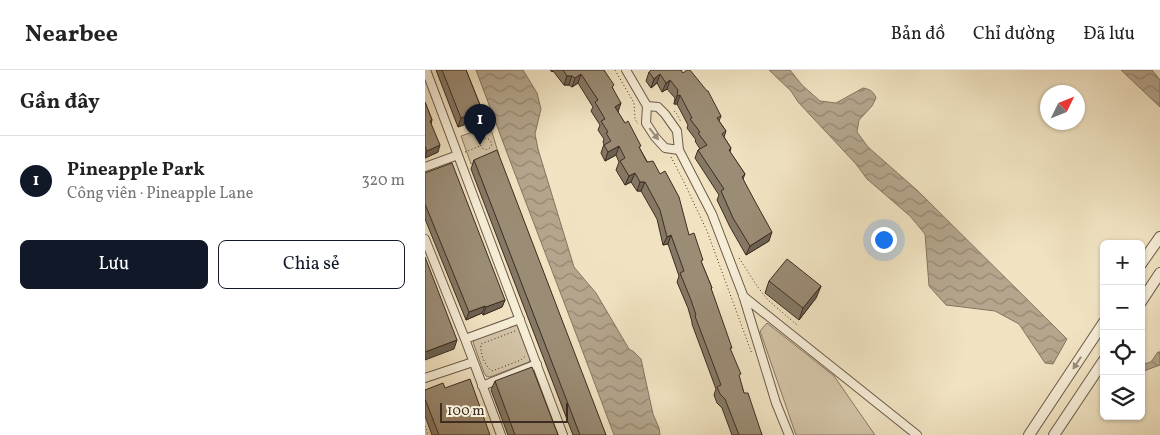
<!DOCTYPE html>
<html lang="vi">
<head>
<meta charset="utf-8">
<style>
  :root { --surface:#fff; --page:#f6f6f6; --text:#222; --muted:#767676; --line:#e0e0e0; --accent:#111827 }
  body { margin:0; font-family:Vollkorn,serif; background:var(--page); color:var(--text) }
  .controls { position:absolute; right:15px; bottom:15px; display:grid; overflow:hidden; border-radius:8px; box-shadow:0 1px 4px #0004 }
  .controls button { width:45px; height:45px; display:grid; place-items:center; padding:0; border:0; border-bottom:1px solid var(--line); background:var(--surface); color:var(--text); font:25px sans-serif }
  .compass { position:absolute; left:615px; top:15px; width:45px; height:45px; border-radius:50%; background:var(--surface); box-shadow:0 1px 4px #0004; rotate:47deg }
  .scale { position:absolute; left:15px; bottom:12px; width:128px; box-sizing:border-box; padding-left:5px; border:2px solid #3e2d22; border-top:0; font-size:14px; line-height:18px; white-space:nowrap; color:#3e2d22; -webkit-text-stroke:4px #f6edd7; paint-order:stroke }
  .you { position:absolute; left:458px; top:169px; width:18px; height:18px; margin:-12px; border:4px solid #fff; border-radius:50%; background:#1a73e8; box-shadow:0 0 0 8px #1a73e833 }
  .badge { display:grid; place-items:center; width:32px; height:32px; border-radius:50%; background:var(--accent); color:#fff; font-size:16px; font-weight:700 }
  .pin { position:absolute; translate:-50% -41px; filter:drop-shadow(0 1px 2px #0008) }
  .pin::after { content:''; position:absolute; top:26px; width:18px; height:15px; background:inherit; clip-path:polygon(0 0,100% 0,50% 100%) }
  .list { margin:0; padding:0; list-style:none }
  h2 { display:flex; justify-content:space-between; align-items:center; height:65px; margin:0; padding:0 20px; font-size:21px }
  h2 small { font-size:16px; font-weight:400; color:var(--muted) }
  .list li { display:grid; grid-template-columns:32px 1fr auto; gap:15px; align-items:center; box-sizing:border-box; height:90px; padding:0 20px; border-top:1px solid var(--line) }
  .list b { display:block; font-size:19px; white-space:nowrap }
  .list p { margin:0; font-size:16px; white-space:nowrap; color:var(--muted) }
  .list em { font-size:16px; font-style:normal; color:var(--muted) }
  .actions { display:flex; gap:10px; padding:15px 20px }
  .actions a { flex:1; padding:11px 0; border:1px solid var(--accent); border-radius:8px; text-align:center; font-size:18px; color:var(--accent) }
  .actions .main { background:var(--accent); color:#fff }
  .icon { flex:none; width:28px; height:28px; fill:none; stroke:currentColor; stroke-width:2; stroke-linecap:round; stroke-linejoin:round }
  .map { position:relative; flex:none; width:735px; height:365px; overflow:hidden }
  header { display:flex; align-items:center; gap:30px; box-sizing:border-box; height:70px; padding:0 25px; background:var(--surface); border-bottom:1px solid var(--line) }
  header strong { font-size:24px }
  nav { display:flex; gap:28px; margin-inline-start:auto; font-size:18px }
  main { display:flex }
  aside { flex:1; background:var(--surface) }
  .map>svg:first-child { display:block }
  .park { fill:#d3c4a7; stroke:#887864 }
  .water { fill:url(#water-waves); stroke:#857562 }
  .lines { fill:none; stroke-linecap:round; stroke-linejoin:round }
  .minor-casing { stroke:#6b5a4a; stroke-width:10 }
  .tertiary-casing { stroke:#6b5a4a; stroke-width:12 }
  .path { stroke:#3e2d22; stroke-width:1; stroke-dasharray:1 2.5; stroke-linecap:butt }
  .minor { stroke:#f6edd7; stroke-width:8 }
  .tertiary { stroke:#f6edd7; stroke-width:10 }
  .wall { fill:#857865; stroke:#3e2d22 }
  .shaded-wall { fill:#6c6252; stroke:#3e2d22 }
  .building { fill:#9b8c75; stroke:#3e2d22 }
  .oneway { fill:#9a8d7c }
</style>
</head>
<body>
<header>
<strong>Nearbee</strong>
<nav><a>Bản đồ</a><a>Chỉ đường</a><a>Đã lưu</a></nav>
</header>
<main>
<aside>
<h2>Gần đây<small></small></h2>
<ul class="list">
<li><span class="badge">1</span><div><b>Pineapple Park</b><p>Công viên · Pineapple Lane</p></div><em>320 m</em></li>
</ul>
<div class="actions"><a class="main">Lưu</a><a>Chia sẻ</a></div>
</aside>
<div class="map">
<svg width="735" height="365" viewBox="0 0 735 365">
  <defs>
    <pattern id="water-waves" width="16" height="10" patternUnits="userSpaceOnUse" patternTransform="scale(1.25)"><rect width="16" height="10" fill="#b4a58c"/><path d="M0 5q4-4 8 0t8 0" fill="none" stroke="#948772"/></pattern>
  </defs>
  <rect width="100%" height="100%" fill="#f1e3c2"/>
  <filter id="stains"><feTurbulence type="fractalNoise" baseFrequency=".004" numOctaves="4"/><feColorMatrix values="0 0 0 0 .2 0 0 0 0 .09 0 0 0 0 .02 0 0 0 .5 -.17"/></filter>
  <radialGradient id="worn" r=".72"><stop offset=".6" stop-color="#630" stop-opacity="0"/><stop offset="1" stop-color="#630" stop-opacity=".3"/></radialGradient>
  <path class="park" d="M 65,56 L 74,85 L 46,94 L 36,66 Z
    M 342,253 L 409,306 L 450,365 L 371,365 L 335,261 Z
    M 90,254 L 94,255 L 106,287 L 104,292 L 65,307 L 61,306 L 59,303 L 48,272 L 52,268 Z"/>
  <path class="water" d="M 51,0 L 98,0 L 112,23 L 116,39 L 110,64 L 113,79 L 149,197 L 171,223 L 204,279 L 209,282 L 216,289 L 228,344 L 234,358 L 235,365 L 189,365 C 144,243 96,122 51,0 Z
    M 344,0 L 365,0 L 377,15 L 395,31 L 411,33 L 438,18 C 445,19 449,22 451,28 L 447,36 L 434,50 L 432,62 L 443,77 L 493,121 L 642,269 L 628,294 L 620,293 L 594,254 L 570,241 L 521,235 L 504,216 L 500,164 L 485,146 L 442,109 L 431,94 L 373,32 L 366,21 Z
    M 696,0 L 727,0 L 735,10 L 735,37 Z
    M 733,282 L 735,282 L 735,295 L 716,302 L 716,293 C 728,295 727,289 733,282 Z"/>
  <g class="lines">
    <defs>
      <path id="minor" d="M 1,0 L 138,365
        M 201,0 L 222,36 L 221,53 L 230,67 L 240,78 L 254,80
        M 222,36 L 233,37 L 240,44 L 252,61 L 254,80 L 287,144 L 318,225 L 351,333 L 364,365
        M 0,97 L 33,85
        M 0,169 L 40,269 L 76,365
        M 318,226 L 492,365
        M 40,269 L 95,249
        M 0,308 L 48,292
        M 57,316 L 112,294"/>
      <path id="tertiary" d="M 716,194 L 735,167
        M 716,232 L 735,203
        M 604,365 L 679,252
        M 629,365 L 679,290"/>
    </defs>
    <use href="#minor" class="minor-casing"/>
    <use href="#tertiary" class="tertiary-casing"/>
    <path class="path" d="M 190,0 L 209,33 L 210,49 L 213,54
      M 249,41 L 252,44 L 256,52
      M55.5 74a5.5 5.5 0 1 1 11 0a5.5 5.5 0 1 1-11 0Z
      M 40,82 L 55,76
      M 246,87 L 258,110 L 282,161 L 327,284
      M 314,188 L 332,216 L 343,230 L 372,255
      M 676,243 L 679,239
      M 90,261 L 56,274 C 55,283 59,295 67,301 L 96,290 L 100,286
      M 0,356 L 3,365"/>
    <use href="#minor" class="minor"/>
    <use href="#tertiary" class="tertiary"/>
  </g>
  <path class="wall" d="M 11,0 L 41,0 L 57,40 L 54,49 L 33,57 Z
    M 125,0 L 179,0 L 188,19 L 193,42 L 215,79 L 264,165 L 277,194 L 287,218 L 286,219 L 319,323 L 337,365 L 307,365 L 297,338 L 292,333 L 289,325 L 291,319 L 267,254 L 267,252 L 263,238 L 252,212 L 254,206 L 243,174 L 238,175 L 232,149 L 216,121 L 212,121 L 206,112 L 200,115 L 191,100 L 194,92 L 191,85 L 180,91 L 176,83 L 179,74 L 178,72 L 179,69 L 173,60 L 175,55 L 166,41 L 168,37 L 153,13 L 147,17 L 144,15 L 139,15 L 128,1 L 127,2 Z
    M 224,2 L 258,3 L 296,46 L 294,51 L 301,61 L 299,67 L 306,78 L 305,82 L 320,104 L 318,109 L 344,171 L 321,185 L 305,157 L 292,130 L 294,125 L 270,88 L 273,80 L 275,79 L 270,71 L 271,70 L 262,58 L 263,55 L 252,34 L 249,34 L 250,28 L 242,19 L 237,22 L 232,13 L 226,18 L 221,11 Z
    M 0,32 L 7,50 L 6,54 L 13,82 L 0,88 Z
    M 49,90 L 181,365 L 148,365 L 46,99 Z
    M 0,103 L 80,230 L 77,237 L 58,245 L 57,243 L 41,250 L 0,149 Z
    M 344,211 L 396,216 L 391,228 L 374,250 L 340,223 Z
    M 70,311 L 133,365 L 83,365 L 66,320 Z
    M 20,318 L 65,365 L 7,365 L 0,346 L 0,320 Z"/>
  <path class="shaded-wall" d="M 156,4 L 153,13 L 147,17 L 150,8 Z
    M 235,4 L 232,13 L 226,18 L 229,9 Z
    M 142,6 L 147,6 L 144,15 L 139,15 Z
    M 245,10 L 242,19 L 237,22 L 241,13 Z
    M 255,25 L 252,34 L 249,34 L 252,26 Z
    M 196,33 L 193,42 L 190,37 Z
    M 57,40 L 54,49 L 33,57 L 36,48 Z
    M 15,75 L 13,82 L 0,88 L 2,81 Z
    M 194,76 L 191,85 L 180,91 L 183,82 Z
    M 210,103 L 206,112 L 200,115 L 204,106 Z
    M 215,112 L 220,112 L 216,121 L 212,121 Z
    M 347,162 L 344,171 L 321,185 L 325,176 Z
    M 246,165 L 243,174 L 238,175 L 242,167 Z
    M 396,216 L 391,228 L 374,250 L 378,238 Z
    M 80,230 L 77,237 L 58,245 L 61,237 Z
    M 60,236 L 57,243 L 41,250 L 44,242 Z
    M 32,270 L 29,279 L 0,290 L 0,282 Z"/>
  <path class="building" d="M 17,0 L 41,0 L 57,40 L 36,48 Z
    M 138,0 L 179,0 L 189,15 L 187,17 L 196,33 L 190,37 L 200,53 L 203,51 L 216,76 L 214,77 L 222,92 L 228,91 L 235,104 L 240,101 L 254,127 L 264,165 L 269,163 L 278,190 L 276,191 L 287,218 L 286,218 L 292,235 L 307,278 L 305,278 L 316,304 L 314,305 L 319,323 L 323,323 L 337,365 L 314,365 L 300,329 L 295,324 L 292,317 L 296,315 L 270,246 L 271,245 L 266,230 L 255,203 L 259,201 L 246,165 L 242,167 L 235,140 L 220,112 L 215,112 L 210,103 L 204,106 L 195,91 L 200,88 L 194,76 L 183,82 L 179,75 L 186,71 L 181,63 L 183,62 L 176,51 L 180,49 L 170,32 L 173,30 L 156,4 L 150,8 L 147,6 L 142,6 Z
    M 226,0 L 256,0 L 258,3 L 262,0 L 265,0 L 282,21 L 283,21 L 296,46 L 292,48 L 301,61 L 297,64 L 306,78 L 304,80 L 320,104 L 317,107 L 332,135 L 347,162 L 325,176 L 308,148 L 296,121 L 299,119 L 273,80 L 282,75 L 273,63 L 275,62 L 265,49 L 267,48 L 255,25 L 252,26 L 253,20 L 245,10 L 241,13 L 235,4 L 229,9 L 224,2 Z
    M 0,32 L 7,50 L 5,51 L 15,75 L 2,81 L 0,76 Z
    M 72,80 L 181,365 L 155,365 L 49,90 Z
    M 27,93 L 80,230 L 61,237 L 60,236 L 44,242 L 0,134 L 0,103 Z
    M 0,187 L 32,270 L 0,282 Z
    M 362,189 L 396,216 L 378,238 L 344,211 Z
    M 107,297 L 133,365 L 90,365 L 70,311 Z
    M 45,309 L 65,365 L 14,365 L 0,329 L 0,320 L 18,313 L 20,318 Z"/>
  <defs><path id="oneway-solid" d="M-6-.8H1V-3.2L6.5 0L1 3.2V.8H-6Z" transform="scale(1.25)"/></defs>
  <g class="oneway">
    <use href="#oneway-solid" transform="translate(229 64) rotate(52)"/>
    <use href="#oneway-solid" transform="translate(652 293) rotate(123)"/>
  </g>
  <rect width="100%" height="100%" filter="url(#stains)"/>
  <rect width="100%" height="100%" fill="url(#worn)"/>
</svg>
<div class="controls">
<button>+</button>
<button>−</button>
<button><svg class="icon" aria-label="locate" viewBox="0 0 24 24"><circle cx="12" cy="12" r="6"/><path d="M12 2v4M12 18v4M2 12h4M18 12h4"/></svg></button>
<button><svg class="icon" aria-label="layers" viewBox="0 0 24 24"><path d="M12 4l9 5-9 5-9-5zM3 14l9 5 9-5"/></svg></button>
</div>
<svg class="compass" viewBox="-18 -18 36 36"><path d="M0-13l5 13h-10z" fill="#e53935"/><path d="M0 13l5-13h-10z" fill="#767676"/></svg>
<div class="scale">100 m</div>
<div class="you"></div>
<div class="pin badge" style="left:55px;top:75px">1</div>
</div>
</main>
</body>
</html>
